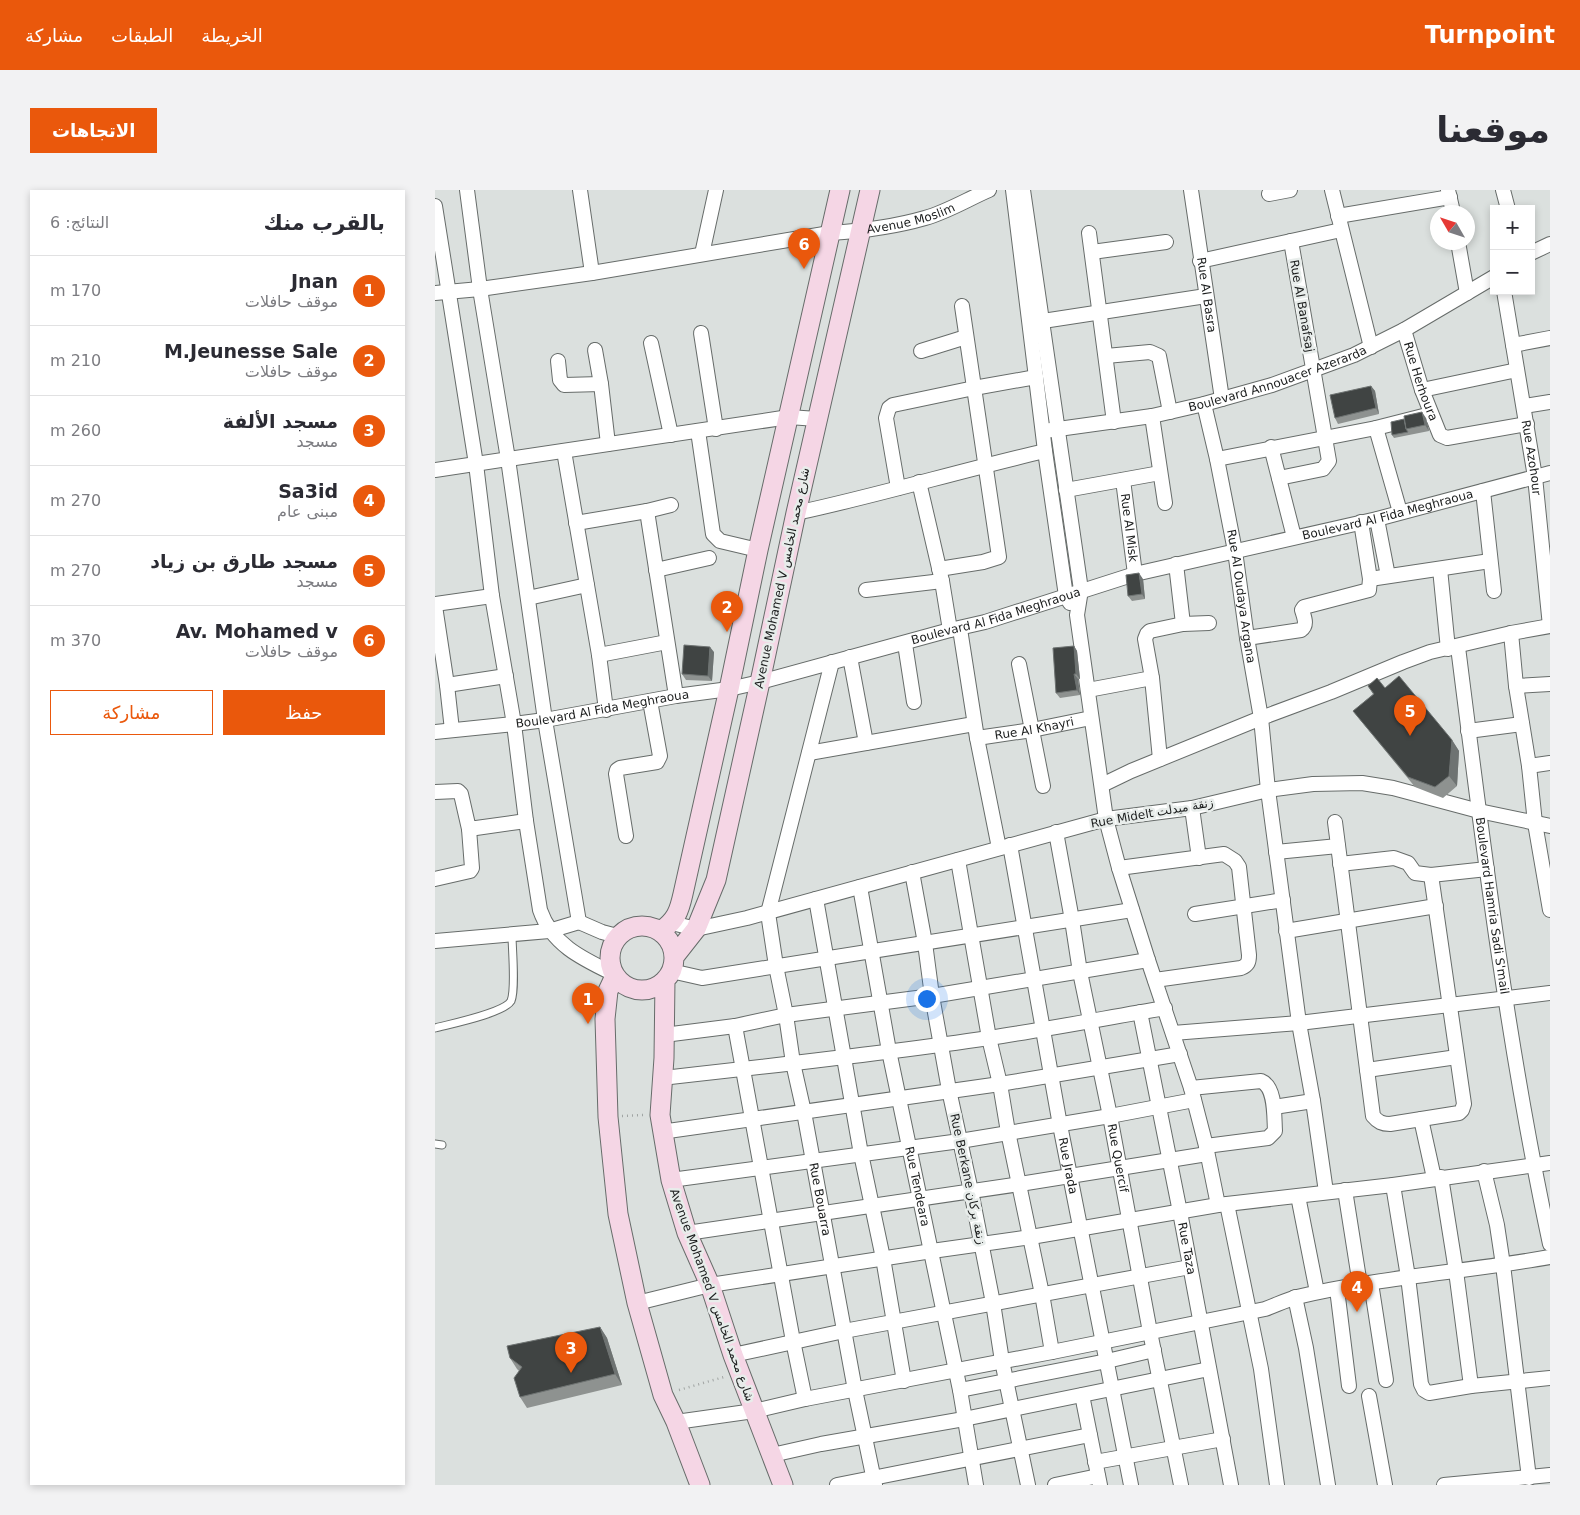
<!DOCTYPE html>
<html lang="ar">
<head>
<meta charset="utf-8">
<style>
  :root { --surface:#fff; --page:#f2f2f3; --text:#2b2b33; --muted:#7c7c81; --line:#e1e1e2; --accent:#ea580c }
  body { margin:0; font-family:"DejaVu Sans",Cairo,sans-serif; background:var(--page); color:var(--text); direction:rtl }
  .controls { position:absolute; right:15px; top:15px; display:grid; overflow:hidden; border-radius:0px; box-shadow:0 2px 8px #0003 }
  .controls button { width:45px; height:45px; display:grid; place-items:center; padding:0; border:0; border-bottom:1px solid var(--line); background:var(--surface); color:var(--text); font:25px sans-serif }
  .compass { position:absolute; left:995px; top:15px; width:45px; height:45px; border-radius:50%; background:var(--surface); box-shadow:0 2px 8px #0003; rotate:309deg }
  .you { position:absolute; left:491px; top:808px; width:18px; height:18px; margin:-12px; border:4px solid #fff; border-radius:50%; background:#1a73e8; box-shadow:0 0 0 8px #1a73e833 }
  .badge { display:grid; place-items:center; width:32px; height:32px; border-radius:50%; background:var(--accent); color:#fff; font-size:16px; font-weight:700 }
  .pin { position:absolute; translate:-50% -41px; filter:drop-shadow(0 1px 2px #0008) }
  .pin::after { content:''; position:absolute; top:26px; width:18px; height:15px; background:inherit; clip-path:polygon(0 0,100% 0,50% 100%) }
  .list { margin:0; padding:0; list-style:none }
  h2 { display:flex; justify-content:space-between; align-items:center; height:65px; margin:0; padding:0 20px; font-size:21px }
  h2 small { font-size:16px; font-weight:400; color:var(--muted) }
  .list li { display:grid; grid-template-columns:32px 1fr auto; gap:15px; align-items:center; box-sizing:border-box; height:70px; padding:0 20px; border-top:1px solid var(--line) }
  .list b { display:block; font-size:19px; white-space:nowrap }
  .list p { margin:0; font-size:16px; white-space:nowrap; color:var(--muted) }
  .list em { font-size:16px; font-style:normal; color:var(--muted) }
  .actions { display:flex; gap:10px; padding:15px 20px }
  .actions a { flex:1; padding:11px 0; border:1px solid var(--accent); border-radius:0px; text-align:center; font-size:18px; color:var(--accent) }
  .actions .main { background:var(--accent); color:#fff }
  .map { position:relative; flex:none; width:1115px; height:1295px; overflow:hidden; direction:ltr; border-radius:0px }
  header { display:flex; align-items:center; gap:30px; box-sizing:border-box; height:70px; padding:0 25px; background:var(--accent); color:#fff }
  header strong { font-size:24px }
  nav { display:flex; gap:28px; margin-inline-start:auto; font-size:18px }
  .intro { display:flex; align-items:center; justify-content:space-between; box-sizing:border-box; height:120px; padding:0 30px }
  h1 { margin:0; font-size:35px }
  .button { padding:12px 22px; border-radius:0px; background:var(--accent); color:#fff; font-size:18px; font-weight:700 }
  main { display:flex; gap:30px; padding:0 30px }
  aside { flex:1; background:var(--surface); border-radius:0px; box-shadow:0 2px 8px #0003 }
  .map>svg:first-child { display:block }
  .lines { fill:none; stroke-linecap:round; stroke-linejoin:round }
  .lane-casing { stroke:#676c6a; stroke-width:9 }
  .street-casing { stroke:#676c6a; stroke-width:16 }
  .secondary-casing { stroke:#676c6a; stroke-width:21 }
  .path { stroke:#a0a4a3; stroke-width:2.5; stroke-dasharray:1 4; stroke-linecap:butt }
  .lane { stroke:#fff; stroke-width:7 }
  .street { stroke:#fff; stroke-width:14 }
  .secondary { stroke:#f5d6e5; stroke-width:19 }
  .wall { fill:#8e9290 }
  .shaded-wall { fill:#6e7372 }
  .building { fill:#404443; stroke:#6e7372 }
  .labels { text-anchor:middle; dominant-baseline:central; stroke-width:5; stroke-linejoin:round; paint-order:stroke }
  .street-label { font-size:12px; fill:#1b1d1d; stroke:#e8edeb }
</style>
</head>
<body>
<header>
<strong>Turnpoint</strong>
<nav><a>الخريطة</a><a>الطبقات</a><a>مشاركة</a></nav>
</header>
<div class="intro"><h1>موقعنا</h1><a class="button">الاتجاهات</a></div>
<main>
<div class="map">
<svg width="1115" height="1295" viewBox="0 0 1115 1295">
  <rect width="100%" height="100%" fill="#dbe0de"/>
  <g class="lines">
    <defs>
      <path id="lane" d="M 0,838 C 15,834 69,823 76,811 C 81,799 77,759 77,745
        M 0,954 L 7,955"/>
      <g id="street">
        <path d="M 32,0 L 45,99 L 73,269 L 110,530 L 144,732"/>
        <path d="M 145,0 L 157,83"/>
        <path d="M 578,0 L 610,261 L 631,406 L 635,413"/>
        <path d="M 588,0 L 646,400 L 642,425 L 671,629 L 684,678 L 713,770 L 756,898 L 771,956 L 783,1015"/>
        <path id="s1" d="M 756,0 L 787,209"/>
        <path d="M 897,0 L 936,157"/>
        <path d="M 1013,0 L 1018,22"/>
        <path d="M 1068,0 L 1073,19"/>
        <path d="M 834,4 L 855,0"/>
        <path d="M 0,16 L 41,274 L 57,406 L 79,534 L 91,631 L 105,720 C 117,755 148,769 179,784"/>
        <path d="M 903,26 L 1015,7"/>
        <path d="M 654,43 L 679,232"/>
        <path d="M 1023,52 L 1032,103"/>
        <path d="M 657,62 L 731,52"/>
        <path d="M 1096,63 L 1115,54"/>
        <path d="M 267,64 L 281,0"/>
        <path d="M 765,71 L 906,40"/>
        <path id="s2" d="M 1069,101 L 1100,287 L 1115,436"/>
        <path id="s3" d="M 0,103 L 45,99 L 157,83 L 395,43 C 426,41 459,37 490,28 C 512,22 533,9 554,0"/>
        <path d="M 608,131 L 771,106"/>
        <path id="s4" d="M 969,140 L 987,200 L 1005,245 L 1012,248 L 1092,234"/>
        <path d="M 266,143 L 281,239"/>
        <path d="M 216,153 L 236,245"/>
        <path d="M 1078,155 L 1115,148"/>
        <path d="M 160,160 L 166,194 L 173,254"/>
        <path d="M 486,161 L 531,147"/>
        <path d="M 671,166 L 715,162 L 724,166 L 735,222"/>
        <path d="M 123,171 L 125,190 L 129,195 L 166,194"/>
        <path d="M 987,200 L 1082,180"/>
        <path id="s5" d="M 769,214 L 782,269 L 800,361 L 812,448 L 826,528 L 833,600 L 864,833 L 878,911 L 891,1002"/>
        <path d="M 1089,216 L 1115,212"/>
        <path d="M 717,226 L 730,313"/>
        <path d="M 941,238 L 965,322"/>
        <path d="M 263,241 L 278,344 L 285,351 L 323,360"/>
        <path id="s6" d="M 609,241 L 717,226 L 769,214 L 837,195 L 919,165 L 969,140 L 1059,87"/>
        <path d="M 836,257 L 859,347"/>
        <path d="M 129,261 L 164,465 L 171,520"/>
        <path d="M 782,269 L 941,238 L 996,224"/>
        <path d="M 0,280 L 354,227 L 382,229"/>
        <path d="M 844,288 L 888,279 L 894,271 L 856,51"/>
        <path id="s7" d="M 688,290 L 700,384"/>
        <path d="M 484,292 L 507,391 L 515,440"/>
        <path d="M 463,298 L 451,228 L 454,218 L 458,215 L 539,198 L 601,187"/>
        <path d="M 631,300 L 725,283"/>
        <path d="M 1048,301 L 1059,401"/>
        <path d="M 212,321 L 241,506"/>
        <path d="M 361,323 C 445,305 527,280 610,261"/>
        <path d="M 942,329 L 953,386"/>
        <path d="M 141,333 L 212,321 L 236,315"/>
        <path d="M 741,374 L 748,434"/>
        <path d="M 504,379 L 548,372 L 564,367 L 527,116"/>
        <path d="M 1005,379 L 1013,459"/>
        <path d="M 221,380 L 274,368"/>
        <path d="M 935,389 L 1055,371"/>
        <path d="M 431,400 L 507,391"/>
        <path d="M 93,408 L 152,395"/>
        <path d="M 0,414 L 57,406"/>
        <path d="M 0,416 L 12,495 L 17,540"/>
        <path d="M 525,439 L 542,548 L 564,658"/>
        <path d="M 1076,443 L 1081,496 L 1094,576 L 1100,633 L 1115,720"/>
        <path d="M 812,448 L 866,440 C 873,435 869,427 867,420 L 869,417 L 934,400 L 935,389 L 926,332"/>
        <path d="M 470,454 L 479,512"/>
        <path id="s8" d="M 1023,457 C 1048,656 1073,858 1115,1054"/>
        <path d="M 164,465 L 232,452"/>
        <path d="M 415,467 L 431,553"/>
        <path id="s9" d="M 397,472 L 333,723 L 341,776 L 351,825 L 358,873 L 369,922 L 420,1200 L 440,1295"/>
        <path d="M 584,474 L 608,596"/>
        <path d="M 12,495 L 71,486"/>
        <path d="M 1081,496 L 1115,494"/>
        <path d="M 653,500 L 717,488"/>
        <path d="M 1033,541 L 1087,534"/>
        <path id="s10" d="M 0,542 L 79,534 L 110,530 L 241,506 L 294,499 L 325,492 L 515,440 L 550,432 L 700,384 L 942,329 L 1115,283"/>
        <path id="s11" d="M 542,548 L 597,540 L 656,528"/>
        <path d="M 374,563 L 539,534"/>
        <path d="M 725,569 L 717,488 L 710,449 L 712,444 L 715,441 L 748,434 L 774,433"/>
        <path d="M 1094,576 L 1115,573"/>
        <path d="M 667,595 L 696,581 L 826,528 L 896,502 L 968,472 L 995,462 L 1076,443 L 1115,436"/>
        <path d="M 0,602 L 23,601 L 26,604 L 34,639 L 91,631"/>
        <path d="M 757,618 L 764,668"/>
        <path d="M 900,632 L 938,926 C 943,932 947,934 955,934 L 1024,923 L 1027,920 L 1029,914 L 996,685"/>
        <path id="s12" d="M 621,642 L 637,730 L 645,782 L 675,926 L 715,1142 L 746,1295"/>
        <path d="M 191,646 L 181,584 L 182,580 L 185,578 L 222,572 L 225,566 L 215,511"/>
        <path id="s13" d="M 575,655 L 625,935 L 696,1295"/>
        <path d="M 841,662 L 903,656"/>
        <path d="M 523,670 L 554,848 L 565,894 L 573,942 L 607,1104 L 617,1162"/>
        <path d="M 905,674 L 959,668 L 973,673 L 980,683 L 996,685 L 1052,679"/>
        <path d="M 684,678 L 789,664 L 800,671 L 804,677 L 814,765 C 814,772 813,775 806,778 L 720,790"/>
        <path d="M 477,682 L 490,753 L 497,806 L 514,900 L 536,1001 L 558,1113 L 567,1171 L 593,1295"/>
        <path d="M 0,689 L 35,681 L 37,678 L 34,639"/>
        <path id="s14" d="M 425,697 L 454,861 L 525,1200 L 541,1295"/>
        <path d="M 381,709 L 426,964 L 448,1068 L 469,1191"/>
        <path d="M 760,724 L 848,710"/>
        <path d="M 237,733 L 261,739 L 312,728 L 671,629 L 757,618 L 833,600 L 878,594 L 927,593 L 958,598 L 1044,621 L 1115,636"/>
        <path d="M 851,741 L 1001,716"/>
        <path d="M 0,751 L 114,741 L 144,732 L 167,742 L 182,746"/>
        <path d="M 236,781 L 267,788 L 697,720"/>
        <path id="s15" d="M 705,822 L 745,1022 L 796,1295"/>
        <path d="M 300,836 L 358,1151 L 370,1209"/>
        <path d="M 738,843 L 864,833 L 1115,803"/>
        <path d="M 229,845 L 300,836 L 351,825 L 497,806 L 713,770"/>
        <path d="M 932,880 L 1022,867"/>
        <path d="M 227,888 C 336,876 446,864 554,848 C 613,839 671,828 730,818"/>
        <path d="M 756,898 L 826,891 C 841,897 839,927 840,941 L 833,948 L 771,956"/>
        <path d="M 839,917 L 878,911"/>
        <path d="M 986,929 L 999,988"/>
        <path d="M 226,942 L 565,894 L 745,864"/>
        <path d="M 1049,981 L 1062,1035 L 1068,1075 L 1094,1288"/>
        <path d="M 1006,987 L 1021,1081 L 1036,1196"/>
        <path d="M 236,990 L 525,951 L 675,926 L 759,910"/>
        <path d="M 958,995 L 973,1087 L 986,1194 L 989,1200 L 994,1203 L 1036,1196 L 1115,1188"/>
        <path d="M 910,1000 L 925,1095"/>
        <path d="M 863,1006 L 882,1102"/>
        <path d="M 792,1014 L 826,1179 L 842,1295"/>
        <path d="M 252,1043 L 585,994 L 772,964"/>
        <path d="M 936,1093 L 951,1190"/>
        <path d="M 902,1099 L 914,1196"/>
        <path d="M 860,1107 L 871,1158 L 893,1295"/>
        <path d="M 202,1113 L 275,1095 L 497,1061 L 596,1047 L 783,1015 L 958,995 L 1115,973"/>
        <path d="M 298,1165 L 409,1141 L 755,1077"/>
        <path d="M 525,1200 L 672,1171 L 719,1160"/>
        <path d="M 647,1205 L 665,1295"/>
        <path d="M 934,1206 L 950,1295"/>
        <path d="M 241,1232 L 319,1221 L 370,1209 L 617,1162 L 830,1119 C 841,1115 851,1110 862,1107 C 945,1087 1031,1082 1115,1067"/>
        <path d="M 337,1265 L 386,1254 L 529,1229 L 774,1179"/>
        <path d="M 660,1272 L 788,1249"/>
        <path d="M 402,1295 L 655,1245"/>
        <path d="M 620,1295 L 663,1286"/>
        <path d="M 1009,1295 L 1115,1285"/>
      </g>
      <path id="secondary" d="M175 768a32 32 0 1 1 64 0a32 32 0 1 1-64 0Z
        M 226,741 C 241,730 244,722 248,704 L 294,499 L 323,360 L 405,0
        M 239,767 L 261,739 L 281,690 L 325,492 L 361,323 L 435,0
        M 180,786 L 173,801 L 170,829 L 173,927 L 183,1024 L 202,1113 L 228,1205 L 241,1232 L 265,1295
        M 230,790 L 229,868 L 225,925 L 236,990 L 252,1043 L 275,1095 L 298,1165 L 348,1295"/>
    </defs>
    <use href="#lane" class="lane-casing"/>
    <use href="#street" class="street-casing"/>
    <use href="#secondary" class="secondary-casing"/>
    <path class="path" d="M 187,926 L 209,925
      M 244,1200 L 289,1187"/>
    <use href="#lane" class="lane"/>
    <use href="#street" class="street"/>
    <use href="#secondary" class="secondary"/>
  </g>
  <path class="wall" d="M 936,196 L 940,201 L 944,224 L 903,234 L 900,228 Z
    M 991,228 L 994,241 L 959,248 L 957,245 Z
    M 708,389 L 710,409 L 697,411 L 693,406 Z
    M 639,456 L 642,461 L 645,489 L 643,489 L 645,505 L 625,508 L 621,503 Z
    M 279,462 L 277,491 L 251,490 L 247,484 Z
    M 933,496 L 950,498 L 1017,550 L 1024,561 L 1022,596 L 1008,608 L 980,597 L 926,531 L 918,521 L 938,504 Z
    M 165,1137 L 172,1148 L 187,1195 L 92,1218 L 85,1207 L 84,1181 L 82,1179 L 75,1168 Z"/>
  <path class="shaded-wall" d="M 936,196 L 940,201 L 944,224 L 941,218 Z
    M 987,222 L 991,228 L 994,241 L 990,235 Z
    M 704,383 L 708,389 L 710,409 L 707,404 Z
    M 639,456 L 642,461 L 645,489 L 641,484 Z
    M 275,457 L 279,462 L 277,491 L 273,486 Z
    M 639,484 L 643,489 L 645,505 L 642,500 Z
    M 1017,550 L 1024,561 L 1022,596 L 1014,586 Z
    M 165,1137 L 172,1148 L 187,1195 L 180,1184 Z"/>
  <path class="building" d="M 936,196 L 941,218 L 900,228 L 895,205 Z
    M 987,222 L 990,235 L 971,239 L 969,226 Z
    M 969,229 L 971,239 L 973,242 L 957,245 L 956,232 Z
    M 704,383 L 707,404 L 693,406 L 691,385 Z
    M 249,455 L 275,457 L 273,486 L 247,484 Z
    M 639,456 L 641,484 L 639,484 L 642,500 L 621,503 L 618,458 Z
    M 964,486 L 1017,550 L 1014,586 L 1000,597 L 973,587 L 918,521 L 939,504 L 933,496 L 942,488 L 950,498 Z
    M 165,1137 L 180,1184 L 85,1207 L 79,1188 L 87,1177 L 75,1168 L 72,1156 Z"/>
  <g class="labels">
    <g class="street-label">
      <text stroke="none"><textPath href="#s3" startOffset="482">Avenue Moslim</textPath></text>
      <text stroke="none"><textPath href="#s1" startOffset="106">Rue Al Basra</textPath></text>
      <text transform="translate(867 116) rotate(80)">Rue Al Banafsaj</text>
      <text stroke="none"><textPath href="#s6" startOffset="240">Boulevard Annouacer Azerarda</textPath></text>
      <text stroke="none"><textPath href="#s4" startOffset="54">Rue Herhoura</textPath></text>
      <text stroke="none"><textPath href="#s2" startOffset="169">Rue Azohour</textPath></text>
      <text stroke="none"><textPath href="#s10" startOffset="979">Boulevard Al Fida Meghraoua</textPath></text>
      <text stroke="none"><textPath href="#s7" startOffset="48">Rue Al Misk</textPath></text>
      <text transform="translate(347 388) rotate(-78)">Avenue Mohamed V شارع محمد الخامس</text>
      <text stroke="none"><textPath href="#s5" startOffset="196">Rue Al Oudaya Argana</textPath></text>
      <text stroke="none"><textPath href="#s10" startOffset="574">Boulevard Al Fida Meghraoua</textPath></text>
      <text stroke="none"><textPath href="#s10" startOffset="169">Boulevard Al Fida Meghraoua</textPath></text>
      <text stroke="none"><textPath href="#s11" startOffset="58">Rue Al Khayri</textPath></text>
      <text transform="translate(717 623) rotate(-10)">Rue Midelt زنقة ميدلت</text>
      <text stroke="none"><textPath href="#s8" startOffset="261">Boulevard Hamria Sadi S'mail</textPath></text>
      <text stroke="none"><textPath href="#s12" startOffset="332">Rue Quercif</textPath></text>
      <text stroke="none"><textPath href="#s13" startOffset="326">Rue Jrada</textPath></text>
      <text transform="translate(533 989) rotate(78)">Rue Berkane زنقة بركان</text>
      <text stroke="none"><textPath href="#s14" startOffset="305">Rue Tendeara</textPath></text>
      <text stroke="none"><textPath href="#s9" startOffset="550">Rue Bouarra</textPath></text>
      <text stroke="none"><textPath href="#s15" startOffset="241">Rue Taza</textPath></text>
      <text transform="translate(277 1105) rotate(70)">Avenue Mohamed V شارع محمد الخامس</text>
    </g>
  </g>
</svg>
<div class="controls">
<button>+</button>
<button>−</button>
</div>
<svg class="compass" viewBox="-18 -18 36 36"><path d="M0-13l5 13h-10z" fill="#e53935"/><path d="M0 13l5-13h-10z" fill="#7c7c81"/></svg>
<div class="you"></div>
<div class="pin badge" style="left:153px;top:834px">1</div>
<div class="pin badge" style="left:292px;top:442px">2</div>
<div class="pin badge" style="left:136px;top:1183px">3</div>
<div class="pin badge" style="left:922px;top:1122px">4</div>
<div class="pin badge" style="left:975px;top:546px">5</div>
<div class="pin badge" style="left:369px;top:79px">6</div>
</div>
<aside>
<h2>بالقرب منك<small>النتائج: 6</small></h2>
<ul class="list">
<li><span class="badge">1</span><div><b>Jnan</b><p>موقف حافلات</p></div><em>170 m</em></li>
<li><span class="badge">2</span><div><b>M.Jeunesse Sale</b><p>موقف حافلات</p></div><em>210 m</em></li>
<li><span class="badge">3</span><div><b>مسجد الألفة</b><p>مسجد</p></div><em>260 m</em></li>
<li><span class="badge">4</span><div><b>Sa3id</b><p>مبنى عام</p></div><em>270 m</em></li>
<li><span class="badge">5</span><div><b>مسجد طارق بن زياد</b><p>مسجد</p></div><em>270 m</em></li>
<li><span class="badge">6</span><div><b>Av. Mohamed v</b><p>موقف حافلات</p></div><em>370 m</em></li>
</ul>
<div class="actions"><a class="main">حفظ</a><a>مشاركة</a></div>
</aside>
</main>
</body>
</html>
